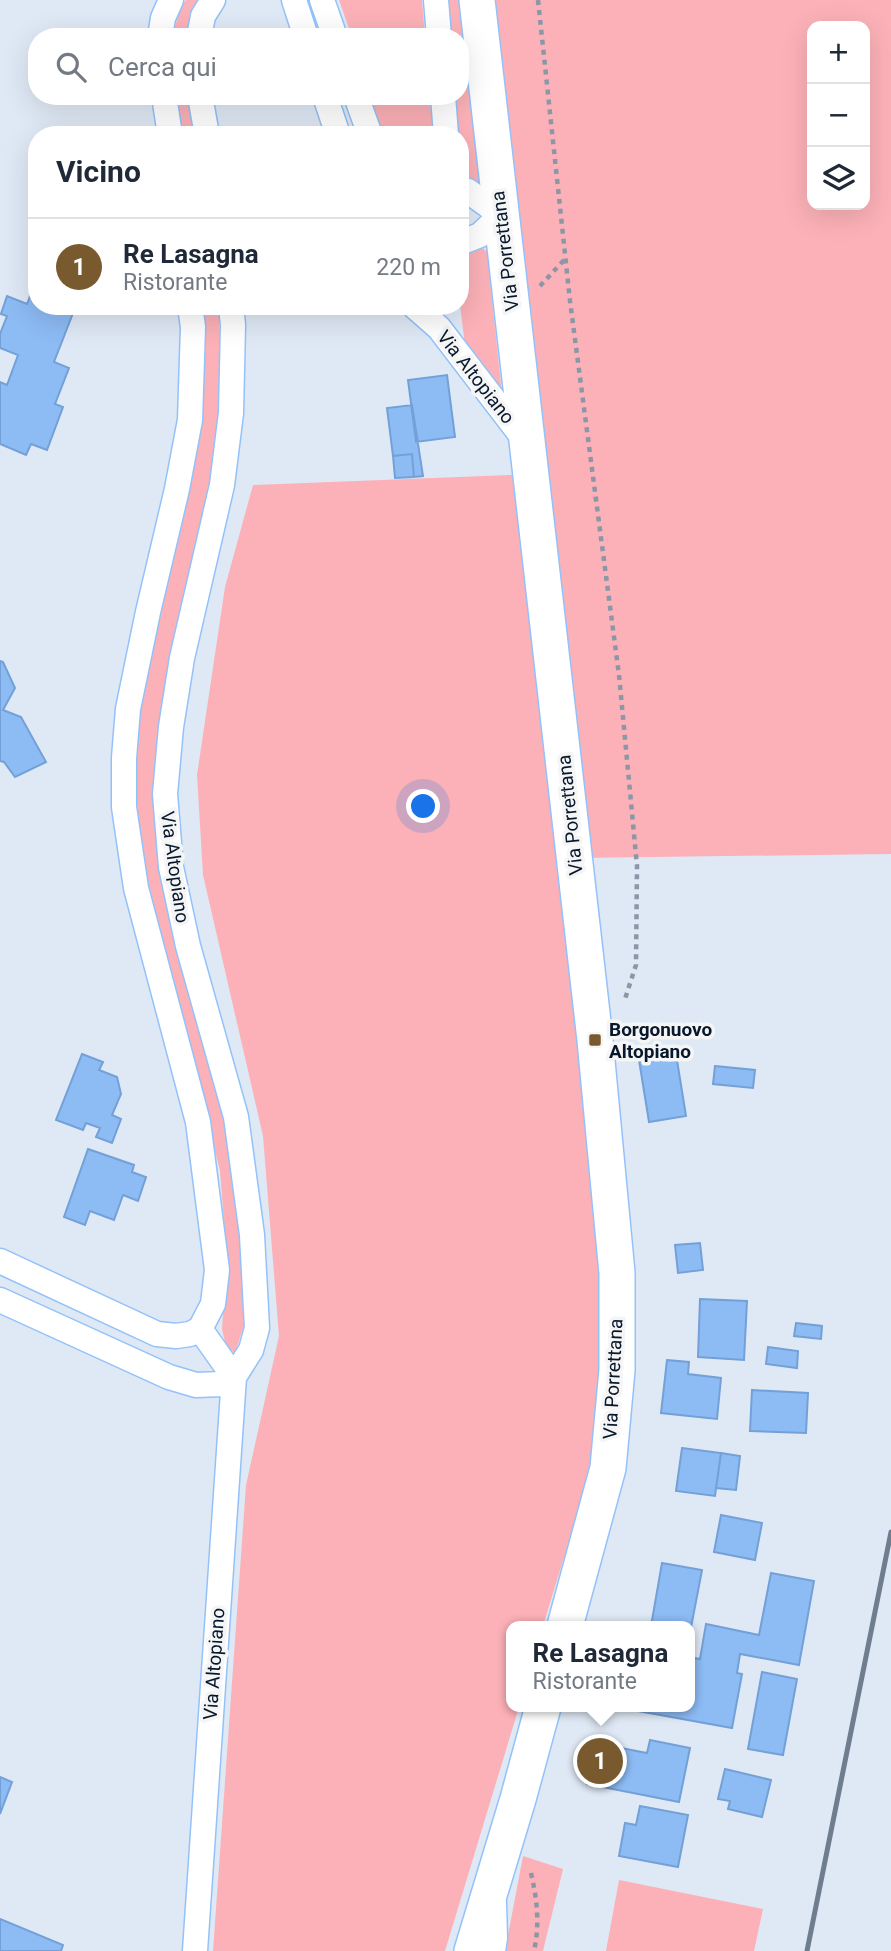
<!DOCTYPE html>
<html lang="it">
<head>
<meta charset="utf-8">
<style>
  :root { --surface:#fff; --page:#f6f6f7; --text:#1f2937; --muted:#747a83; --line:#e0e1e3; --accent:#795a2f }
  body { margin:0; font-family:Roboto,sans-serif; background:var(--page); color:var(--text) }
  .controls { position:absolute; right:21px; top:21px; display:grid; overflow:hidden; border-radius:14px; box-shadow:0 7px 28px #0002 }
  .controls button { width:63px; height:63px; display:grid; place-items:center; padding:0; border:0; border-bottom:2px solid var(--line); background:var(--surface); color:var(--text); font:35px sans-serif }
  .you { position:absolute; left:424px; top:807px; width:24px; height:24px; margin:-18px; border:5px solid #fff; border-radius:50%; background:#1a73e8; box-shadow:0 0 0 10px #1a73e833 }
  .badge { display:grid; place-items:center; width:46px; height:46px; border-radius:50%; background:var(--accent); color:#fff; font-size:23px; font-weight:700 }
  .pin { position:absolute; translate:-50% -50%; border:4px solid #fff; box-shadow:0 2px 7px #0006 }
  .popup { position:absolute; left:506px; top:1621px; width:189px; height:91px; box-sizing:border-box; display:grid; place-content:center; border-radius:14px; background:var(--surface); filter:drop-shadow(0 2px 5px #0005); font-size:23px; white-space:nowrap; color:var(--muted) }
  .popup b { font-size:26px; color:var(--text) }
  .popup::after { content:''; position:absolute; left:50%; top:100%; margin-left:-14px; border:14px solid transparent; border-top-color:var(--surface) }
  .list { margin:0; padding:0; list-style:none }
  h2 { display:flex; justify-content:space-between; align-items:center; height:91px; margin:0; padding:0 28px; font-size:30px }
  h2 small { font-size:23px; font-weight:400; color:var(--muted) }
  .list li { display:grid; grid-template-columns:46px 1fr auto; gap:21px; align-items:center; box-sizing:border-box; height:98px; padding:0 28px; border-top:2px solid var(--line) }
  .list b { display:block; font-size:26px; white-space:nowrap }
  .list p { margin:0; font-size:23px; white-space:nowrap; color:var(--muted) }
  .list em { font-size:23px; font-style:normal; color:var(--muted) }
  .icon { flex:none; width:38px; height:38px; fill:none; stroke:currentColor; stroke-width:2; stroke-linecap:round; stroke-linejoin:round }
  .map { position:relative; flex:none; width:891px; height:1951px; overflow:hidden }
  .search { position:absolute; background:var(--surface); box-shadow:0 7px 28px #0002; left:28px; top:28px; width:441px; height:77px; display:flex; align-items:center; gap:18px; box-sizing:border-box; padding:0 24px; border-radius:28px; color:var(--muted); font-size:26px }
  .panel { position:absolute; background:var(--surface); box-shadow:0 7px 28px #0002; left:28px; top:126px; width:441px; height:189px; border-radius:28px }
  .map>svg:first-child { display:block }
  .green { fill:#fbb1b7; fill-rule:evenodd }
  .building { fill:#8dbbf4; stroke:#73a0d7; stroke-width:2 }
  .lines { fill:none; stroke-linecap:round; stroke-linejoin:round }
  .minor-casing { stroke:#93c2fa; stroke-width:27 }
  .secondary-casing { stroke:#93c2fa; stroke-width:38 }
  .path { stroke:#8b97a7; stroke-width:4.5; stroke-dasharray:5 5; stroke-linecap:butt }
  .minor { stroke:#fff; stroke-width:24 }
  .secondary { stroke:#fff; stroke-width:35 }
  .rail { stroke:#707d8e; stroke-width:5 }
  .poi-dot { fill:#795a2f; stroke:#f5f5f5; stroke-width:2.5 }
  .labels { text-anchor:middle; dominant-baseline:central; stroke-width:7; stroke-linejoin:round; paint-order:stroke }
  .street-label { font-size:19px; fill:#07182d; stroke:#f5f5f5 }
  .poi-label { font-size:19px; font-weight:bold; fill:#07182d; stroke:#f5f5f5; text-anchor:start }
</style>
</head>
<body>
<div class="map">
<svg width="891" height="1951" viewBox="0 0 891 1951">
  <rect width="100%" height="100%" fill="#dfe9f5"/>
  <path class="green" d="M 186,0 L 203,0 L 187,28 L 188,37 L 172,37 L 181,7 Z
    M 339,0 L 422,0 L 425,37 L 352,37 Z
    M 445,0 L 459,0 L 480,186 L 460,177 L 460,135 L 456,135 L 452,96 L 460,96 L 460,37 L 447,37 Z
    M 488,0 L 891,0 L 891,854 L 577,858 L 622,1317 L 583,1495 L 543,1626 L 511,1626 L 511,1707 L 519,1707 L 445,1951 L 213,1951 L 246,1485 L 279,1336 L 263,1136 L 203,875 L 197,775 L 225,587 L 253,485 L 536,474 ZM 812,26 L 865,26 L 865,205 L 812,205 Z
    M 175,96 L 192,96 L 197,135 L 182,135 Z
    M 369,96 L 429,96 L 434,135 L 380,135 Z
    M 483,248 L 487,252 L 502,394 L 465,345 L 460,305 L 460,258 Z
    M 200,306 L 219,306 L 220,406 L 216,461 L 160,747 L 246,1226 L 245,1322 L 235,1353 L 226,1347 L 222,1329 L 227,1259 L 220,1171 L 144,865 L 134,778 L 141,703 L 171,563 L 189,494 L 198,438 Z
    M 523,1856 L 563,1869 L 543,1951 L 505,1951 Z
    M 619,1880 L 763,1909 L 754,1951 L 606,1951 Z"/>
  <path class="building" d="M 32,291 L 37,293 L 37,306 L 75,308 L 54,362 L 69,368 L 55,404 L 63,407 L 47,450 L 31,444 L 26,455 L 0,444 L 0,382 L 7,385 L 18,355 L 0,348 L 0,334 L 7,316 L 1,314 L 7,296 L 27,304 Z
    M 447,375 L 455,437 L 416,442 L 408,380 Z
    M 412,405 L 423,476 L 414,477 L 412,454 L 393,456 L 387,408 Z
    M 412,454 L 414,477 L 395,478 L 393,456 Z
    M 0,661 L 3,662 L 15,688 L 3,710 L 21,717 L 46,762 L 15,777 L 4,762 L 0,761 Z
    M 82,1054 L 103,1062 L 99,1070 L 117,1077 L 121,1094 L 112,1115 L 121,1119 L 112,1143 L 96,1137 L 100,1128 L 86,1123 L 83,1130 L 56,1120 Z
    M 676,1054 L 686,1116 L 649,1122 L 639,1060 Z
    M 715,1066 L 755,1070 L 753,1088 L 713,1084 Z
    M 88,1149 L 134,1165 L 132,1172 L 146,1177 L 138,1201 L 123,1195 L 114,1220 L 90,1211 L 85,1225 L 64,1217 Z
    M 700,1243 L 703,1270 L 678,1273 L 675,1245 Z
    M 700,1299 L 747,1301 L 744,1360 L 698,1357 Z
    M 796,1323 L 822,1326 L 821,1339 L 794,1336 Z
    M 768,1347 L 798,1351 L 797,1368 L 766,1364 Z
    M 667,1360 L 689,1362 L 688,1374 L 721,1378 L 717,1419 L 661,1413 Z
    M 752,1390 L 808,1393 L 806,1433 L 750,1431 Z
    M 682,1448 L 721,1453 L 715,1496 L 676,1491 Z
    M 721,1453 L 740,1456 L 736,1490 L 716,1488 Z
    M 721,1515 L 762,1523 L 755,1560 L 714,1552 Z
    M 662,1563 L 702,1570 L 689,1638 L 689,1626 L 651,1626 Z
    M 771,1573 L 814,1581 L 799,1665 L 740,1654 L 737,1673 L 742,1674 L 732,1728 L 616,1707 L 689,1707 L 689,1657 L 700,1659 L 706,1624 L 759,1635 Z
    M 762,1672 L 797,1679 L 783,1755 L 748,1749 Z
    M 650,1740 L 690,1748 L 679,1802 L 587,1784 L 595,1743 L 647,1753 Z
    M 725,1769 L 771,1780 L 762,1817 L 728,1809 L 730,1801 L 718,1799 Z
    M 0,1777 L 12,1782 L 0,1814 Z
    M 640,1806 L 688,1815 L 678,1867 L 619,1856 L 625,1823 L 636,1825 Z
    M 0,1919 L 63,1945 L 61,1951 L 0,1951 Z"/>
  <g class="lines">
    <defs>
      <path id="minor" d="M 294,0 L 306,37
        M 322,0 L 335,37
        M 436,0 L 439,37
        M 160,37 L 163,18 L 171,0
        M 199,37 L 203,16 L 213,0
        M 164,96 L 170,135
        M 200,96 L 207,135
        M 325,96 L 338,135
        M 356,96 L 370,135
        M 443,96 L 446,135
        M 460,189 L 468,191 L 501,215 L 480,235 L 460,243
        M 414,306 L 439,328 L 527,443
        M 0,1261 L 157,1334 L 176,1336 L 190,1334 L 200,1329 L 213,1304 L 217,1270 L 198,1122 L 136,888 L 124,807 L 124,758 L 128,709 L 148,612 L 177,489 L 190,420 L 193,327 L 190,306
        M 0,1300 L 169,1377 L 196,1385 L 222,1384 L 234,1377 L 251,1350 L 257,1328 L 252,1235 L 236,1117 L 188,946 L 171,867 L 165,794 L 171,727 L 182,658 L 222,485 L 231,413 L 233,325 L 231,306
        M 195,1951 L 234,1377 L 200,1329
        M 493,1951 L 495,1938 L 494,1903"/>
      <path id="secondary" d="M 477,0 L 595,1040 L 617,1273 L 617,1370 L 608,1468 L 565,1626
        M 472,1951 L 518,1799 L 543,1707"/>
    </defs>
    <use href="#minor" class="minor-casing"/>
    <use href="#secondary" class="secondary-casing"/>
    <path class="path" d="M 538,0 L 570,301 L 619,675 L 637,866 L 636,965 L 624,1002
      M 540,286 L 565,259
      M 531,1873 C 537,1899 540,1924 534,1951"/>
    <use href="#minor" class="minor"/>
    <use href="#secondary" class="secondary"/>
    <path class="rail" d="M 807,1951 L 891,1532"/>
  </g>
  <rect class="poi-dot" x="588" y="1033" width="14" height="14" rx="3.5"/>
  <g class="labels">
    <g class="street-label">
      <text transform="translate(505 251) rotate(-97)">Via Porrettana</text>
      <text transform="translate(476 377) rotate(52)">Via Altopiano</text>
      <text transform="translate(570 815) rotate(-96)">Via Porrettana</text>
      <text transform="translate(175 867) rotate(82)">Via Altopiano</text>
      <text transform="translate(613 1379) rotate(-87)">Via Porrettana</text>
      <text transform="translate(214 1664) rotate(-86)">Via Altopiano</text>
    </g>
    <g class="poi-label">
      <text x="609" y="1029">Borgonuovo<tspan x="609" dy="22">Altopiano</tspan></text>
    </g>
  </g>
</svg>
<div class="controls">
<button>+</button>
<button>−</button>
<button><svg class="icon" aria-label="layers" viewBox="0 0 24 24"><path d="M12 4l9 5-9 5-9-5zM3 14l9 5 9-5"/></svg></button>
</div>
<div class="you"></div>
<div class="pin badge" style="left:600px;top:1761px">1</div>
<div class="popup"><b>Re Lasagna</b>Ristorante</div>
<div class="search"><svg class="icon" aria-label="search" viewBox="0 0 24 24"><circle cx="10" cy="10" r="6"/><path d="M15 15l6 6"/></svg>Cerca qui</div>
<section class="panel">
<h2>Vicino<small></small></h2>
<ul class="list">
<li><span class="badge">1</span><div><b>Re Lasagna</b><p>Ristorante</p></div><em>220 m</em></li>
</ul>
</section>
</div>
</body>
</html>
